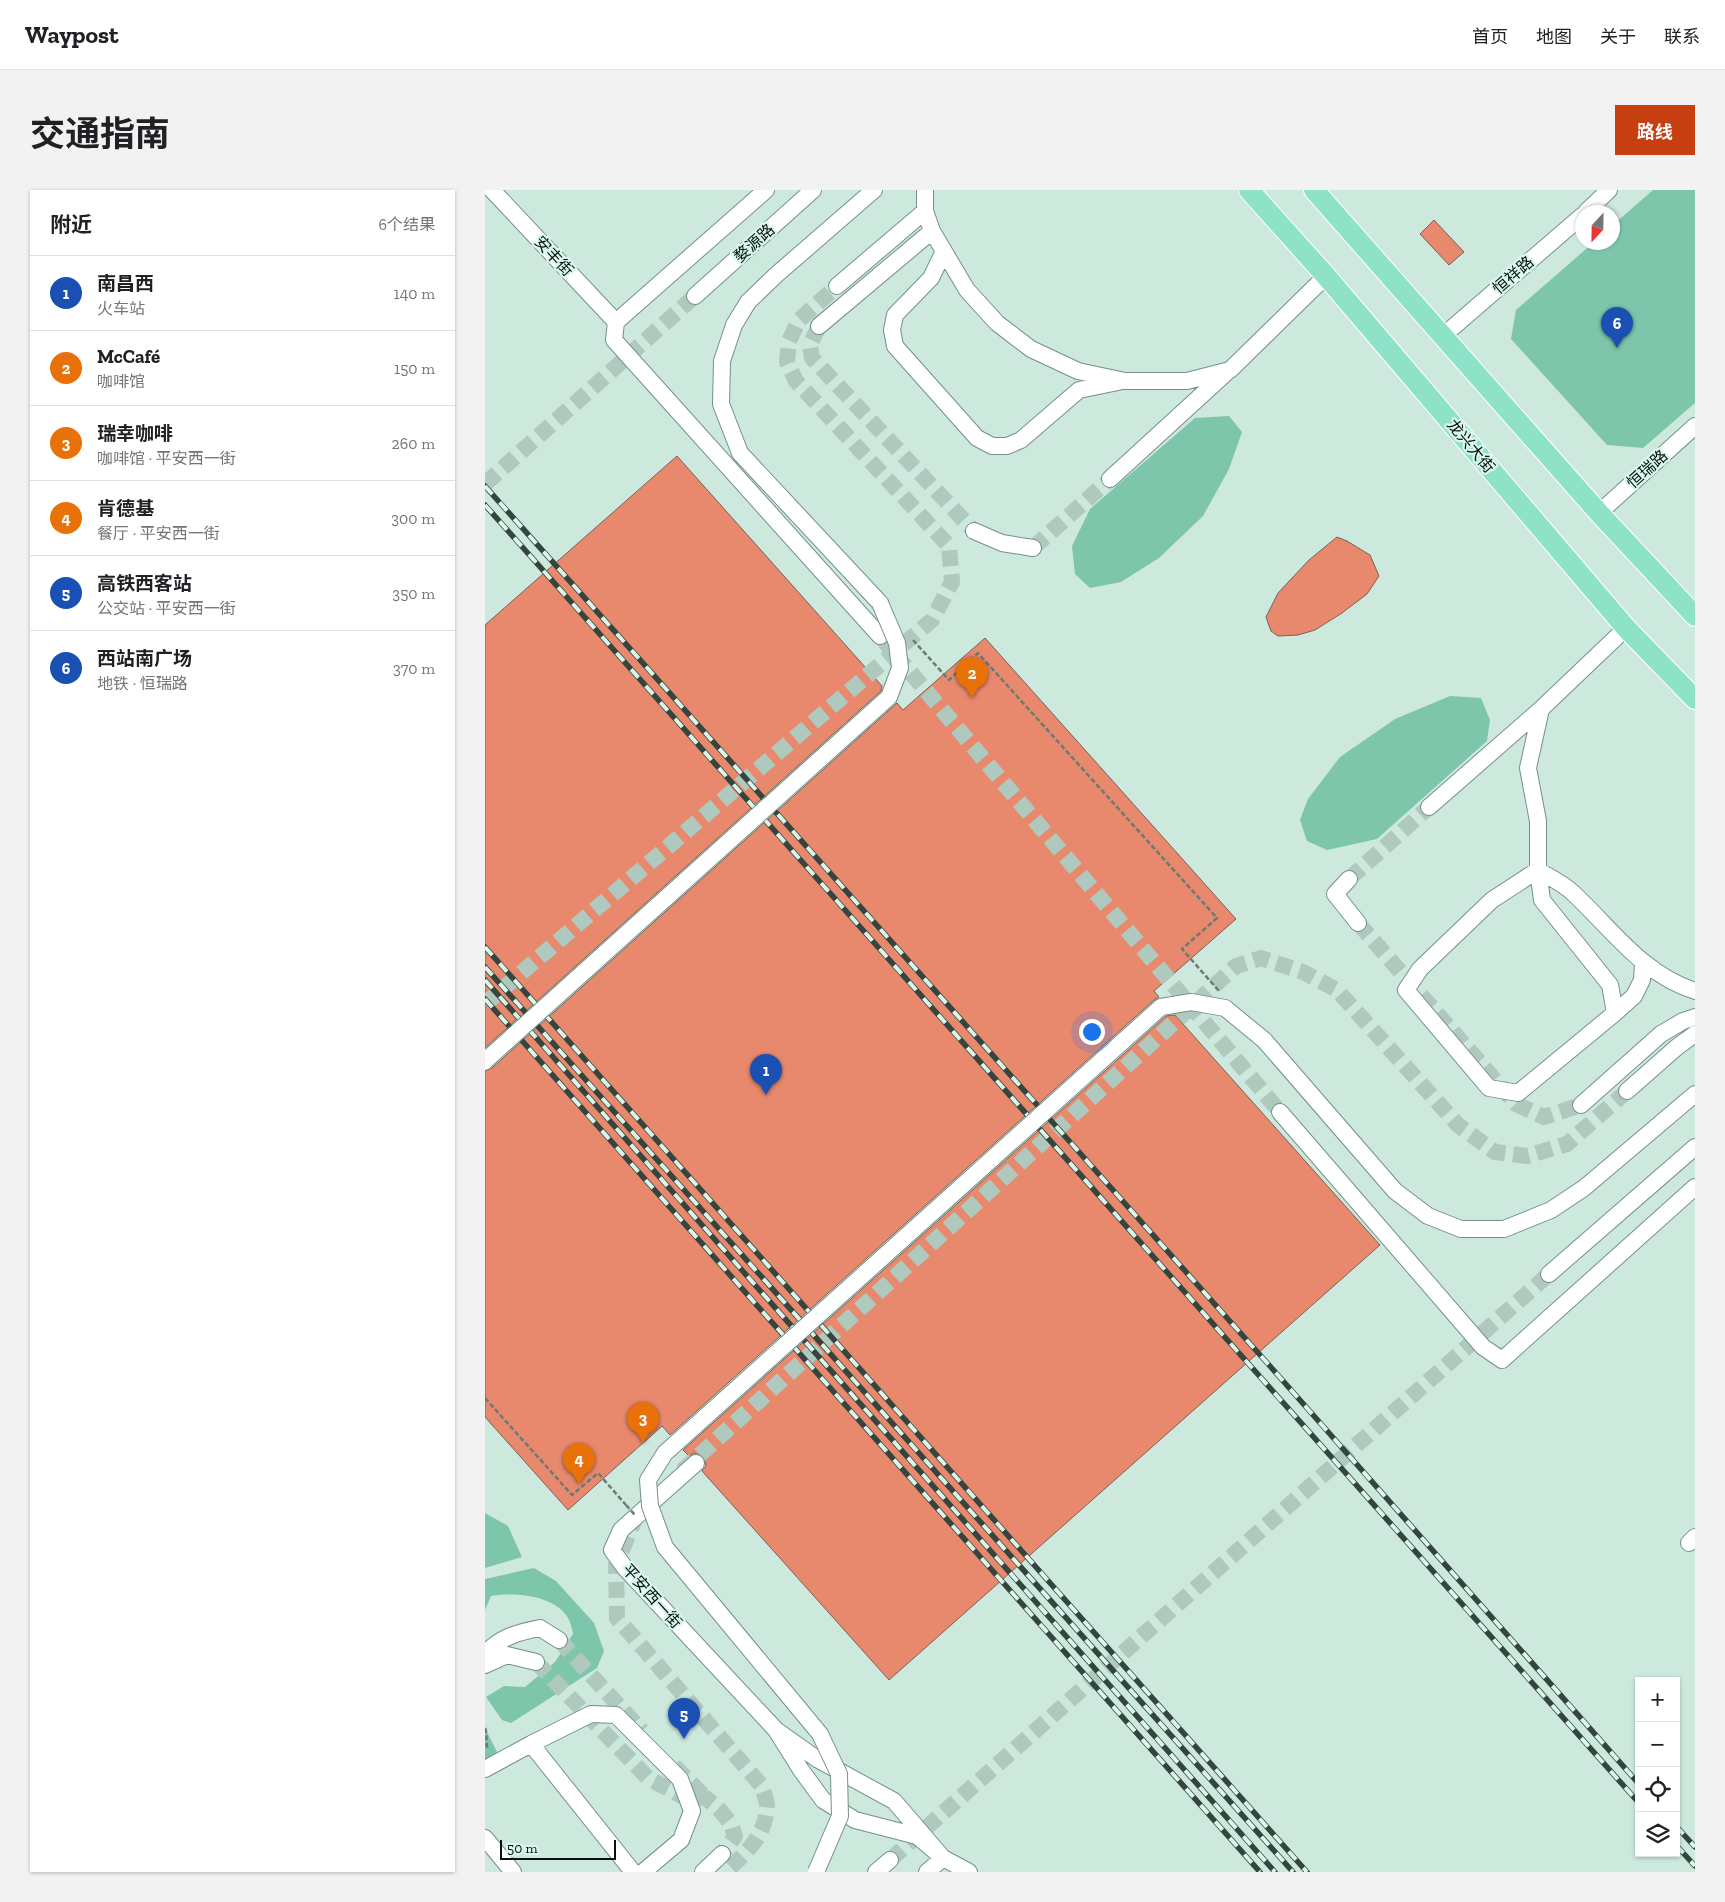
<!DOCTYPE html>
<html lang="zh">
<head>
<meta charset="utf-8">
<style>
  :root { --surface:#fff; --page:#f2f2f2; --text:#202124; --muted:#757577; --line:#e0e0e0; --accent:#c73f11 }
  body { margin:0; font-family:"Zilla Slab","Noto Sans SC",serif; background:var(--page); color:var(--text) }
  .controls { position:absolute; right:15px; bottom:15px; display:grid; overflow:hidden; border-radius:0px; box-shadow:0 1px 4px #0004 }
  .controls button { width:45px; height:45px; display:grid; place-items:center; padding:0; border:0; border-bottom:1px solid var(--line); background:var(--surface); color:var(--text); font:25px sans-serif }
  .compass { position:absolute; left:1090px; top:15px; width:45px; height:45px; border-radius:50%; background:var(--surface); box-shadow:0 1px 4px #0004; rotate:202deg }
  .scale { position:absolute; left:15px; bottom:12px; width:116px; box-sizing:border-box; padding-left:5px; border:2px solid #08120e; border-top:0; font-size:14px; line-height:18px; white-space:nowrap; color:#08120e; -webkit-text-stroke:4px #daf7eb; paint-order:stroke }
  .you { position:absolute; left:606px; top:841px; width:18px; height:18px; margin:-12px; border:4px solid #fff; border-radius:50%; background:#1a73e8; box-shadow:0 0 0 8px #1a73e833 }
  .badge { display:grid; place-items:center; width:32px; height:32px; border-radius:50%; background:var(--accent); color:#fff; font-size:16px; font-weight:700 }
  .pin { position:absolute; translate:-50% -41px; filter:drop-shadow(0 1px 2px #0008) }
  .pin::after { content:''; position:absolute; top:26px; width:18px; height:15px; background:inherit; clip-path:polygon(0 0,100% 0,50% 100%) }
  .list { margin:0; padding:0; list-style:none }
  h2 { display:flex; justify-content:space-between; align-items:center; height:65px; margin:0; padding:0 20px; font-size:21px }
  h2 small { font-size:16px; font-weight:400; color:var(--muted) }
  .list li { display:grid; grid-template-columns:32px 1fr auto; gap:15px; align-items:center; box-sizing:border-box; height:75px; padding:0 20px; border-top:1px solid var(--line) }
  .list b { display:block; font-size:19px; white-space:nowrap }
  .list p { margin:0; font-size:16px; white-space:nowrap; color:var(--muted) }
  .list em { font-size:16px; font-style:normal; color:var(--muted) }
  .icon { flex:none; width:28px; height:28px; fill:none; stroke:currentColor; stroke-width:2; stroke-linecap:round; stroke-linejoin:round }
  .map { position:relative; flex:none; width:1210px; height:1682px; overflow:hidden; border-radius:0px }
  header { display:flex; align-items:center; gap:30px; box-sizing:border-box; height:70px; padding:0 25px; background:var(--surface); border-bottom:1px solid var(--line) }
  header strong { font-size:24px }
  nav { display:flex; gap:28px; margin-inline-start:auto; font-size:18px }
  .intro { display:flex; align-items:center; justify-content:space-between; box-sizing:border-box; height:120px; padding:0 30px }
  h1 { margin:0; font-size:35px }
  .button { padding:12px 22px; border-radius:0px; background:var(--accent); color:#fff; font-size:18px; font-weight:700 }
  main { display:flex; gap:30px; padding:0 30px }
  aside { flex:1; background:var(--surface); border-radius:0px; box-shadow:0 1px 4px #0004 }
  .map>svg:first-child { display:block }
  .green { fill:#7dc6ab }
  .building { fill:#e8896e; stroke:#796059 }
  .lines { fill:none; stroke-linecap:round; stroke-linejoin:round }
  .minor-tunnel { stroke:#afc9be; stroke-width:16; stroke-dasharray:16 8; stroke-linecap:butt }
  .minor-casing { stroke:#769085; stroke-width:18 }
  .major-casing { stroke:#fff; stroke-width:22 }
  .path { stroke:#697b73; stroke-width:2.5; stroke-dasharray:5 2.5; stroke-linecap:butt }
  .minor { stroke:#fff; stroke-width:16 }
  .major { stroke:#8ee2c8; stroke-width:20 }
  .rail-casing { stroke:#36443e; stroke-width:5.5 }
  .rail { stroke:#daf7eb; stroke-width:4; stroke-dasharray:11; stroke-linecap:butt }
  .minor-bridge-casing { stroke:#769085; stroke-width:18; stroke-linecap:butt }
  .path-bridge { stroke:#697b73; stroke-width:2.5; stroke-dasharray:5 2.5; stroke-linecap:butt }
  .minor-bridge { stroke:#fff; stroke-width:16 }
  .labels { text-anchor:middle; dominant-baseline:central; stroke-width:4.5; stroke-linejoin:round; paint-order:stroke }
  .street-label { font-size:16px; fill:#08120e; stroke:#daf7eb }
</style>
</head>
<body>
<header>
<strong>Waypost</strong>
<nav><a>首页</a><a>地图</a><a>关于</a><a>联系</a></nav>
</header>
<div class="intro"><h1>交通指南</h1><a class="button">路线</a></div>
<main>
<aside>
<h2>附近<small>6个结果</small></h2>
<ul class="list">
<li><span class="badge" style="background:#1a4fb4">1</span><div><b>南昌西</b><p>火车站</p></div><em>140 m</em></li>
<li><span class="badge" style="background:#e8710a">2</span><div><b>McCafé</b><p>咖啡馆</p></div><em>150 m</em></li>
<li><span class="badge" style="background:#e8710a">3</span><div><b>瑞幸咖啡</b><p>咖啡馆 · 平安西一街</p></div><em>260 m</em></li>
<li><span class="badge" style="background:#e8710a">4</span><div><b>肯德基</b><p>餐厅 · 平安西一街</p></div><em>300 m</em></li>
<li><span class="badge" style="background:#1a4fb4">5</span><div><b>高铁西客站</b><p>公交站 · 平安西一街</p></div><em>350 m</em></li>
<li><span class="badge" style="background:#1a4fb4">6</span><div><b>西站南广场</b><p>地铁 · 恒瑞路</p></div><em>370 m</em></li>
</ul>
</aside>
<div class="map">
<svg width="1210" height="1682" viewBox="0 0 1210 1682">
  <rect width="100%" height="100%" fill="#cde9dd"/>
  <path class="green" d="M 1168,0 L 1210,0 L 1210,213 L 1158,258 L 1122,255 L 1026,149 L 1031,120 L 1108,53 L 1128,52 L 1128,35 Z
    M 744,226 L 757,242 L 744,279 L 718,326 L 674,368 L 636,392 L 605,398 L 590,384 L 587,356 L 605,319 L 710,228 Z
    M 965,506 L 996,508 L 1005,530 L 1002,551 L 892,649 L 842,660 L 822,651 L 815,630 L 823,609 L 855,567 L 910,529 Z
    M 0,1323 L 23,1336 L 37,1367 L 0,1378 Z
    M 49,1378 L 71,1391 L 109,1433 L 119,1461 L 112,1478 L 26,1533 L 17,1530 L 1,1507 L 19,1496 L 40,1497 L 70,1472 L 88,1444 C 87,1439 86,1433 83,1428 C 70,1405 29,1402 6,1406 L 0,1420 L 0,1389 Z
    M 0,1538 L 12,1562 L 0,1570 Z"/>
  <path class="building" d="M 949,30 L 979,62 L 964,75 L 935,44 Z
    M 192,266 L 397,496 L 396,501 L 0,858 L 0,435 Z
    M 852,347 L 862,351 L 885,365 L 894,386 L 882,404 L 857,423 L 830,440 L 813,445 L 793,446 L 786,441 L 781,427 L 793,403 L 824,370 Z
    M 500,448 L 751,729 L 669,801 L 674,807 L 669,810 L 185,1245 L 177,1236 L 83,1320 L 0,1227 L 0,881 L 7,878 L 412,513 L 418,520 Z
    M 690,825 L 895,1055 L 404,1490 L 217,1281 L 221,1276 L 219,1267 L 209,1263 L 204,1266 L 198,1260 L 681,826 Z"/>
  <g class="lines">
    <path class="minor-tunnel" d="M 334,136 L 325,155 L 327,168 L 489,341
      M 0,294 L 210,106
      M 548,358 L 625,289
      M 395,446 L 795,922
      M 864,689 L 944,617
      M 873,733 L 1031,914 L 1059,927 L 1096,915
      M 0,814 L 447,430 L 467,392 L 464,356 L 311,191 L 302,172 L 304,151 L 314,130 L 352,96
      M 197,1281 L 751,776 L 776,768 L 818,782 L 852,800 L 973,935 L 1010,962 L 1042,966 L 1082,954 L 1142,901
      M 152,1324 L 131,1375 L 132,1428 L 276,1595 C 278,1602 283,1611 282,1618 C 280,1647 260,1664 240,1682
      M 74,1450 L 157,1541
      M 51,1472 L 163,1588 L 197,1606 L 221,1608 L 234,1619 L 246,1634 L 250,1646 L 237,1664
      M 189,1576 L 221,1608
      M 405,1670 L 1064,1084"/>
    <defs>
      <path id="minor" d="M 7,0 L 131,132
        M 281,0 L 131,132 L 129,150 L 395,446
        M 389,0 L 291,85 L 263,112 L 249,135 L 237,171 L 236,214 L 255,263 L 395,413
        M 440,0 L 440,21 L 447,41 L 482,100 L 512,133 L 546,159 L 593,181 L 640,191 L 702,191 L 745,180 L 841,86
        M 1101,22 L 1124,0
        M 458,63 L 446,88 L 410,125 L 407,140 L 410,156 L 492,248 L 507,256 L 522,256 L 536,250 L 594,200 L 633,192
        M 352,96 L 440,21
        M 210,106 L 328,0
        M 334,136 L 447,41
        M 959,145 L 1098,25
        M 625,289 L 743,181
        M 1114,323 L 1210,236
        M 489,341 L 517,353 L 548,358
        M 1141,438 L 1056,519 L 1043,578 L 1053,631 L 1053,680 C 1064,687 1079,694 1088,703 C 1127,739 1157,784 1210,801
        M 944,617 L 1056,519
        M 864,689 L 850,704 L 873,733
        M 1130,823 L 1125,795 L 1057,710 L 1053,680 L 1007,710 L 935,779 L 921,800 L 1004,898 L 1033,903 L 1130,823 L 1149,806 L 1157,790 L 1158,773
        M 779,850 L 910,1001 L 943,1026 L 976,1039 L 1019,1039 L 1066,1020 L 1099,998 L 1210,904
        M 1142,901 L 1192,857 L 1210,844
        M 1096,915 L 1176,844 L 1198,831 L 1210,827
        M 795,922 L 998,1157 L 1017,1170 L 1210,997
        M 1064,1084 L 1210,957
        M 211,1273 L 136,1340 L 127,1360 L 140,1378 L 291,1540 L 316,1580 L 338,1610 L 370,1630 L 432,1646 L 458,1668 L 409,1611 L 332,1569 L 291,1540
        M 1204,1353 L 1210,1347
        M 0,1464 C 15,1447 34,1442 55,1438 L 74,1450
        M 0,1475 L 22,1465 L 51,1472
        M 46,1554 L 148,1682
        M 0,1579 L 46,1554 L 106,1524 L 131,1525 L 195,1589 L 207,1621 L 196,1650 L 158,1682
        M 0,1648 L 28,1682
        M 218,1682 L 237,1664
        M 391,1682 L 405,1670
        M 442,1682 L 458,1668 L 484,1682"/>
      <path id="major" d="M 764,0 L 841,86 L 1141,438 L 1210,509
        M 829,0 L 1114,323 L 1210,426"/>
    </defs>
    <use href="#minor" class="minor-casing"/>
    <use href="#major" class="major-casing"/>
    <path class="path" d="M 428,450 L 464,490 L 493,463 L 732,728 L 697,759 L 734,801
      M 0,1208 L 87,1305 L 113,1283 L 141,1315
      M 0,1538 C 3,1545 0,1553 3,1560"/>
    <use href="#minor" class="minor"/>
    <use href="#major" class="major"/>
    <defs>
      <path id="rail" d="M 0,296 L 784,1175 L 1154,1594
        M 0,315 L 1154,1613
        M 0,757 L 822,1682
        M 0,777 L 808,1682
        M 0,790 L 790,1682
        M 0,809 L 775,1682
        M 1191,1636 L 1210,1657
        M 1191,1655 L 1210,1676"/>
    </defs>
    <use href="#rail" class="rail-casing"/>
    <use href="#rail" class="rail"/>
    <defs>
      <path id="minor-bridge" d="M 0,871 L 404,507 L 415,478 L 412,453 L 395,413
        M 331,1682 L 355,1626 L 354,1584 L 335,1544 L 180,1357 L 165,1316 L 163,1290 L 180,1263 L 676,817 L 706,812 L 740,818 L 779,850"/>
    </defs>
    <use href="#minor-bridge" class="minor-bridge-casing"/>
    <path class="path-bridge" d="M 141,1315 L 150,1325"/>
    <use href="#minor-bridge" class="minor-bridge"/>
  </g>
  <g class="labels">
    <g class="street-label">
      <text transform="translate(269 53) rotate(-42)">婺源路</text>
      <text transform="translate(69 66) rotate(47)">安丰街</text>
      <text transform="translate(1028 85) rotate(-41)">恒祥路</text>
      <text transform="translate(986 256) rotate(50)">龙兴大街</text>
      <text transform="translate(1162 279) rotate(-42)">恒瑞路</text>
      <text transform="translate(167 1406) rotate(48)">平安西一街</text>
    </g>
  </g>
</svg>
<div class="controls">
<button>+</button>
<button>−</button>
<button><svg class="icon" aria-label="locate" viewBox="0 0 24 24"><circle cx="12" cy="12" r="6"/><path d="M12 2v4M12 18v4M2 12h4M18 12h4"/></svg></button>
<button><svg class="icon" aria-label="layers" viewBox="0 0 24 24"><path d="M12 4l9 5-9 5-9-5zM3 14l9 5 9-5"/></svg></button>
</div>
<svg class="compass" viewBox="-18 -18 36 36"><path d="M0-13l5 13h-10z" fill="#e53935"/><path d="M0 13l5-13h-10z" fill="#757577"/></svg>
<div class="scale">50 m</div>
<div class="you"></div>
<div class="pin badge" style="left:281px;top:905px;background:#1a4fb4">1</div>
<div class="pin badge" style="left:487px;top:508px;background:#e8710a">2</div>
<div class="pin badge" style="left:158px;top:1253px;background:#e8710a">3</div>
<div class="pin badge" style="left:94px;top:1294px;background:#e8710a">4</div>
<div class="pin badge" style="left:199px;top:1549px;background:#1a4fb4">5</div>
<div class="pin badge" style="left:1132px;top:158px;background:#1a4fb4">6</div>
</div>
</main>
</body>
</html>
